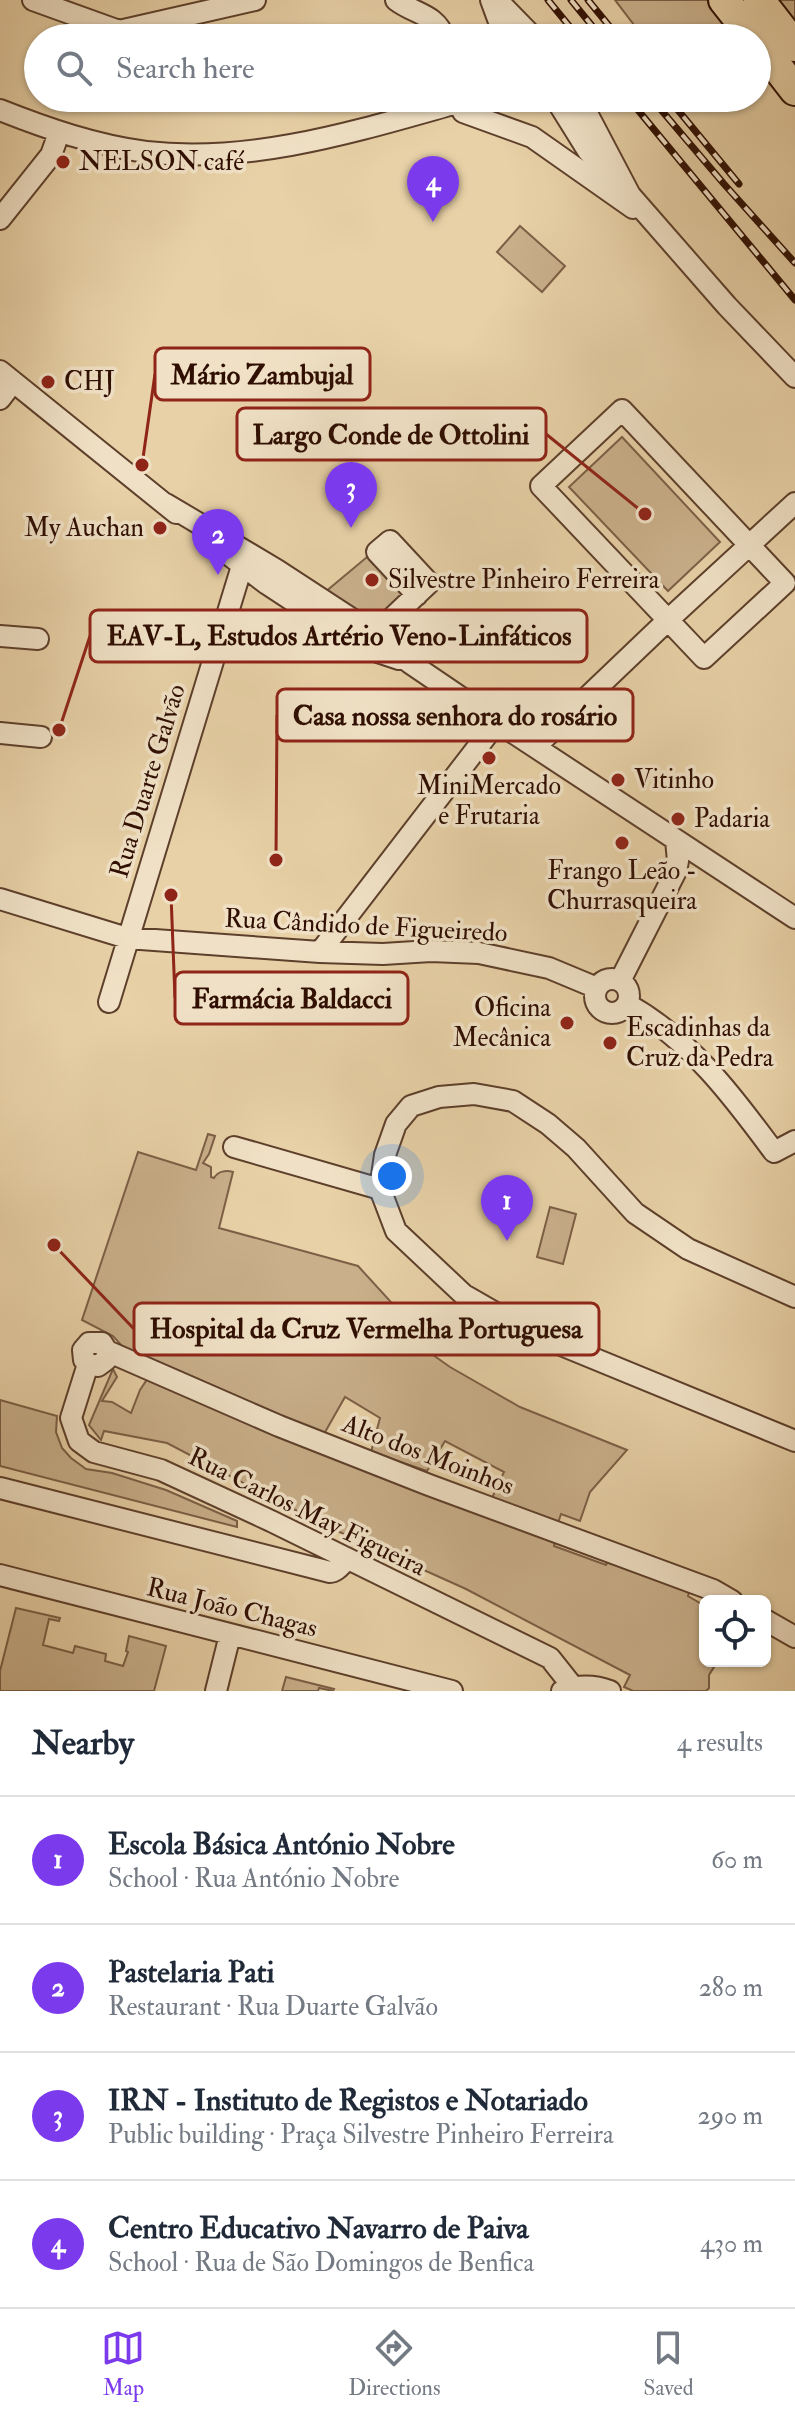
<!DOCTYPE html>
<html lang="en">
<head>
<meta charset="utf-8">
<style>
  :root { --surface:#fff; --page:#f2f2f3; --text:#1f2937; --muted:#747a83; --line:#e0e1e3; --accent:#7c3aed }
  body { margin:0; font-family:"IM FELL Double Pica",serif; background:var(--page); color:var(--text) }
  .controls { position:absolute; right:24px; bottom:24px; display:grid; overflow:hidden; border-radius:12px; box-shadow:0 2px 6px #0004 }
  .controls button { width:72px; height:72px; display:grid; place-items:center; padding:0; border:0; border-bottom:2px solid var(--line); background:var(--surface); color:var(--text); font:40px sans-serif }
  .you { position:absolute; left:392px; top:1176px; width:28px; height:28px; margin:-20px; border:6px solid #fff; border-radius:50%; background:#1a73e8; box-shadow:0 0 0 12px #1a73e833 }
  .badge { display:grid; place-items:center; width:52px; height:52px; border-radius:50%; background:var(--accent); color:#fff; font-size:26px; font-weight:700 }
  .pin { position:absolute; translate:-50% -66px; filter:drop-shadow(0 2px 4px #0008) }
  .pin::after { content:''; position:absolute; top:42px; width:28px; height:24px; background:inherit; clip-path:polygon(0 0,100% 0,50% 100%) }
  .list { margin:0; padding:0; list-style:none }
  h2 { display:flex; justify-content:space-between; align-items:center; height:104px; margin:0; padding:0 32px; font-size:34px }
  h2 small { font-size:26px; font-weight:400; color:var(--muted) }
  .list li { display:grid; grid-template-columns:52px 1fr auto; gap:24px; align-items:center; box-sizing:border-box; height:128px; padding:0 32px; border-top:2px solid var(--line) }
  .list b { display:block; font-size:30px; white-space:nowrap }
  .list p { margin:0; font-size:26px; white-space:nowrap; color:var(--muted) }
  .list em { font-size:26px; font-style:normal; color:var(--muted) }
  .icon { flex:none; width:44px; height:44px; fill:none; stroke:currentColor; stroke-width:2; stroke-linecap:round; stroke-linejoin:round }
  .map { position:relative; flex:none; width:795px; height:1691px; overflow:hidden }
  .search { position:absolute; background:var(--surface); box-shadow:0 2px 6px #0004; left:24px; right:24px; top:24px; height:88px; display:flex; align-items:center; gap:20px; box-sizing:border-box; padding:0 28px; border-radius:44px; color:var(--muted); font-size:30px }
  .sheet { height:616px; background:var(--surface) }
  nav { display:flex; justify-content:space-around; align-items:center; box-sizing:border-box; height:112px; border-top:2px solid var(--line); background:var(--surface); font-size:22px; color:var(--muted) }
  nav a { display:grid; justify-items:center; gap:4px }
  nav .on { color:var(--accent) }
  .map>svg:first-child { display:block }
  .green { fill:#c9b08b; stroke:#7c5f46; stroke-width:2 }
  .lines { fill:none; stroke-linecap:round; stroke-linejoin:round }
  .minor-casing { stroke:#5d3f2b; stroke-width:24 }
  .highway-casing { stroke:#2f0e02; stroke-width:34 }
  .minor { stroke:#f0e1c6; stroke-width:20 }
  .highway { stroke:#e8d1a7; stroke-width:30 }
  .rail-casing { stroke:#2f0e02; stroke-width:7 }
  .rail { stroke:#f0e1c6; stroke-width:4; stroke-dasharray:12; stroke-linecap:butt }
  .poi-dot { fill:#8f2418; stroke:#f0e1c6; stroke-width:3 }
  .labels { text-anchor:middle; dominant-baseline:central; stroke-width:7; stroke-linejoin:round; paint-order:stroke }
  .poi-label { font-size:26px; fill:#2f0e02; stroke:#f0e1c6; text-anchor:start }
  .street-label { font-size:26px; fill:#2f0e02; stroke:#f0e1c6 }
  .leader { fill:none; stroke:#8f2418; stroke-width:3 }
  .callout-dot { fill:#8f2418; stroke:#f0e1c6; stroke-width:3 }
  .callout { fill:#f0e1c6; stroke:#8f2418; stroke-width:3 }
  .callout-label { font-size:28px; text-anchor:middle; font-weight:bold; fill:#2f0e02 }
</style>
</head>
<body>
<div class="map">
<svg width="795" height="1691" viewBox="0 0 795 1691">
  <rect width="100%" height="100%" fill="#e8d1a7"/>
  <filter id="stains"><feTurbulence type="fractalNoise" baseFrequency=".0025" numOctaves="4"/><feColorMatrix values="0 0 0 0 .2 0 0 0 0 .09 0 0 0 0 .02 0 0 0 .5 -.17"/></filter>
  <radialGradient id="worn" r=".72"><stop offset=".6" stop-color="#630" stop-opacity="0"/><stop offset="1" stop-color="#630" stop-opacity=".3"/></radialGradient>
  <path class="green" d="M 615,0 L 795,0 L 795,25 L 711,32 L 697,38 L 644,38 Z
    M 520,226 L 565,266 L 542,292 L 497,252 Z
    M 622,437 L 720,542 L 668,591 L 569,487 Z
    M 367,557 L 405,597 L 373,627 L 324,593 Z
    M 208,1134 L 215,1136 L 209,1154 L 203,1163 L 211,1167 L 211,1177 L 214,1178 C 218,1171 226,1170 233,1172 L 219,1228 L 358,1266 L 401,1313 L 392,1326 L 450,1367 L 520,1407 L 627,1450 L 590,1492 L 580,1521 L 561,1514 L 558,1523 L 492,1498 L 504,1472 L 445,1441 L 427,1471 L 371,1452 L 380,1418 L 345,1397 L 324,1434 L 122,1346 L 113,1336 L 82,1320 L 138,1152 L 196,1170 Z
    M 550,1207 L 576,1214 L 563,1264 L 537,1257 Z
    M 113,1369 L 117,1377 L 102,1401 L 112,1402 L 131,1413 L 140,1390 L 148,1378 L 556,1536 L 554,1546 L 606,1565 L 610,1557 L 691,1586 L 688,1596 L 705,1606 L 705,1661 L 713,1661 L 714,1667 L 709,1675 L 709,1688 L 706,1691 L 633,1691 L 624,1687 L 630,1675 L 466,1589 L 322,1524 L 167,1443 L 104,1431 L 101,1440 L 89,1425 Z
    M 0,1400 L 57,1416 L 56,1432 L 62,1448 L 71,1458 L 86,1469 L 112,1473 L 166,1490 L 237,1521 L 237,1527 L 0,1466 Z
    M 16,1608 L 60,1618 L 59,1621 L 49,1619 L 43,1645 L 73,1653 L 75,1646 L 106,1654 L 105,1661 L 123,1666 L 128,1652 L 126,1651 L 129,1636 L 166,1646 L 154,1691 L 0,1691 L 0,1671 Z
    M 286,1677 L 334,1689 L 333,1691 L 319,1688 L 318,1691 L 282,1691 Z"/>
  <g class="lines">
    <defs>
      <path id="minor" d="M 33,0 L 119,31 L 255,0
        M 396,0 C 414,14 437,14 444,38
        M 491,0 L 505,38
        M 497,0 L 534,38
        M 458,98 L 463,112 L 532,137 L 633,208
        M 555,98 L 588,151 L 613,178
        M 579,98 L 630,195 L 727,306 L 795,377
        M 0,110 C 48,129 95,145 146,152 C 258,165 369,127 475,98
        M 0,219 L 51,155 L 59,133
        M 0,371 L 176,513
        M 0,399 L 13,382
        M 622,410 L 785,583 L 704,658 L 541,486 Z
        M 166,504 L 277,570 L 375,634 L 410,663 L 497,722 L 795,918
        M 220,548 L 267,584 L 363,647 L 399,659
        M 375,634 L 429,583 L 390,541 L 377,552 L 417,595
        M 0,636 L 38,639
        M 0,733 L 41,737
        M 535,747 L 668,620 L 795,503
        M 0,899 L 127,938 L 320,952 L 383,954 L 431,951 L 479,953 L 549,968 L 597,988
        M 320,952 L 497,722
        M595 996a17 17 0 1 1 34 0a17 17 0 1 1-34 0Z
        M 620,981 L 676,871 L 678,861 L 676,840
        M 109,1002 L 242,566 L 240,555
        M 627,1004 C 690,1039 732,1095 774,1152 L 795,1141
        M 234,1147 L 380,1189
        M 795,1297 L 688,1249 L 635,1213 L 576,1148 L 548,1124 L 513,1101 L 474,1094 L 439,1097 L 411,1106 L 396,1124 L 385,1155 L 380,1189 L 396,1231 L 464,1295 L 527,1331 L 795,1441
        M 107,1351 L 279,1426 L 429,1485 L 713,1590 L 732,1601
        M 88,1364 L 98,1366 L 106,1360 L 107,1351 L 102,1343 L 89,1343 L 83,1350 L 84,1360 L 88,1364 L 71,1418 L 79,1441 L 94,1452 L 161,1470 L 271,1521 L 550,1658 L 573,1687
        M 0,1488 L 330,1572 C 337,1572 342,1563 348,1559
        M 0,1575 L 452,1691
        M 765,1620 L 795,1637
        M 216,1691 L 228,1643
        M 562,1691 C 578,1685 594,1685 610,1691"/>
      <path id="highway" d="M 724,0 L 754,38
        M 759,0 L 795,46
        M 757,41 L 795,90"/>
    </defs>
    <use href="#minor" class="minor-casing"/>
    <use href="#highway" class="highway-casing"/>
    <use href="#minor" class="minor"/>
    <use href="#highway" class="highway"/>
    <defs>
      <path id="rail" d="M 548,0 L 579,38
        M 571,0 L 602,38
        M 588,0 L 619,38
        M 628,98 L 795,300
        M 651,98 L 724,184 L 795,263
        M 668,98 L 739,184"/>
    </defs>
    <use href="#rail" class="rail-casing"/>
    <use href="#rail" class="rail"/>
  </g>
  <g class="poi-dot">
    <circle cx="63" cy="162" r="8"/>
    <circle cx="48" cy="382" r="8"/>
    <circle cx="160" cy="528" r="8"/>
    <circle cx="372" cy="580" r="8"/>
    <circle cx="489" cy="758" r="8"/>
    <circle cx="618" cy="780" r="8"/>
    <circle cx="678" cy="819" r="8"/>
    <circle cx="622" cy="843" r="8"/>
    <circle cx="567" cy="1023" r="8"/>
    <circle cx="610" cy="1043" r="8"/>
  </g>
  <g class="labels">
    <g class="poi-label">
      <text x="79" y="162">NELSON café</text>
      <text x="64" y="382">CHJ</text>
      <text x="144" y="528" text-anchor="end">My Auchan</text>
      <text x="388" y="580">Silvestre Pinheiro Ferreira</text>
      <text x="634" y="780">Vitinho</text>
      <text x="489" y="786" text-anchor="middle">MiniMercado<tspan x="489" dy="30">e Frutaria</tspan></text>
      <text x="694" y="819">Padaria</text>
      <text x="622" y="871" text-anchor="middle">Frango Leão -<tspan x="622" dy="30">Churrasqueira</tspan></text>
      <text x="551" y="1008" text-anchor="end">Oficina<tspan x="551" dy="30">Mecânica</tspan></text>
      <text x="626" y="1028">Escadinhas da<tspan x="626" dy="30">Cruz da Pedra</tspan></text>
    </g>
    <g class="street-label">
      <text transform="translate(148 781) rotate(-73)">Rua Duarte Galvão</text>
      <text transform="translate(366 926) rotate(3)">Rua Cândido de Figueiredo</text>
      <text transform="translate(428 1455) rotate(21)">Alto dos Moinhos</text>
      <text transform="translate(307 1512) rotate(26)">Rua Carlos May Figueira</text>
      <text transform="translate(232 1608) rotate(14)">Rua João Chagas</text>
    </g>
  </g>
  <path class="leader" d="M142 465L155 374M645 514L546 434M59 730L90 636M276 860L277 715M171 895L175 998M54 1245L134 1329"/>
  <g class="callout-dot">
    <circle cx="142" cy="465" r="8"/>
    <circle cx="645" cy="514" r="8"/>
    <circle cx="59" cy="730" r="8"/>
    <circle cx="276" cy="860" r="8"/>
    <circle cx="171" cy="895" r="8"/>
    <circle cx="54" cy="1245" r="8"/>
  </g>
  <g class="callout">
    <rect x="155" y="348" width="215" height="52" rx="8"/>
    <rect x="237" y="408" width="309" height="52" rx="8"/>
    <rect x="90" y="610" width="497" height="52" rx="8"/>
    <rect x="277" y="689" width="356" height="52" rx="8"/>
    <rect x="175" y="972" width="233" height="52" rx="8"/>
    <rect x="134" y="1303" width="465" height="52" rx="8"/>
  </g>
  <g class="callout-label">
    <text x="262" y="384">Mário Zambujal</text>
    <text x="391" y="444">Largo Conde de Ottolini</text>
    <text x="339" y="645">EAV-L, Estudos Artério Veno-Linfáticos</text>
    <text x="455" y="725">Casa nossa senhora do rosário</text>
    <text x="292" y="1008">Farmácia Baldacci</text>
    <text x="366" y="1338">Hospital da Cruz Vermelha Portuguesa</text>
  </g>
  <rect width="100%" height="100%" filter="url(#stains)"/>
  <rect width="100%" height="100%" fill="url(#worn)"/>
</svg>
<div class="controls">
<button><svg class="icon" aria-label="locate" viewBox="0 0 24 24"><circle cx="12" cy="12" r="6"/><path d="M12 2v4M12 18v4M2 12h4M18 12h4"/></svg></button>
</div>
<div class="you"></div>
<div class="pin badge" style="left:507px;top:1241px">1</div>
<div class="pin badge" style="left:218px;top:575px">2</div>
<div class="pin badge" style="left:351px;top:528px">3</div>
<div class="pin badge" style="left:433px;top:222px">4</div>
<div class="search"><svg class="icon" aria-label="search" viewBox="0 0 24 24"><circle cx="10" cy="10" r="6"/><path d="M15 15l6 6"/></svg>Search here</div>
</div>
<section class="sheet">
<h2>Nearby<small>4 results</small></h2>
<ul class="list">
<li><span class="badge">1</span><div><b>Escola Básica António Nobre</b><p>School · Rua António Nobre</p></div><em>60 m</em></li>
<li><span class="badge">2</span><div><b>Pastelaria Pati</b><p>Restaurant · Rua Duarte Galvão</p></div><em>280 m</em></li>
<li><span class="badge">3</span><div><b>IRN - Instituto de Registos e Notariado</b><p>Public building · Praça Silvestre Pinheiro Ferreira</p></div><em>290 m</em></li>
<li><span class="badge">4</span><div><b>Centro Educativo Navarro de Paiva</b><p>School · Rua de São Domingos de Benfica</p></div><em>430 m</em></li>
</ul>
</section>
<nav>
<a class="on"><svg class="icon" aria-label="map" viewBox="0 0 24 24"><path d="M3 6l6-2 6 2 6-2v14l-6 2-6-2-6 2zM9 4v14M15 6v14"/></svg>Map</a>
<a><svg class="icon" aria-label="directions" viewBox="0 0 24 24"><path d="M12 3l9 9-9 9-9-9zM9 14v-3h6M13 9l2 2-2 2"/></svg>Directions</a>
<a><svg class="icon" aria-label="saved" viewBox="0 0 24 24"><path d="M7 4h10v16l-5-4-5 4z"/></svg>Saved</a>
</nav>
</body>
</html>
